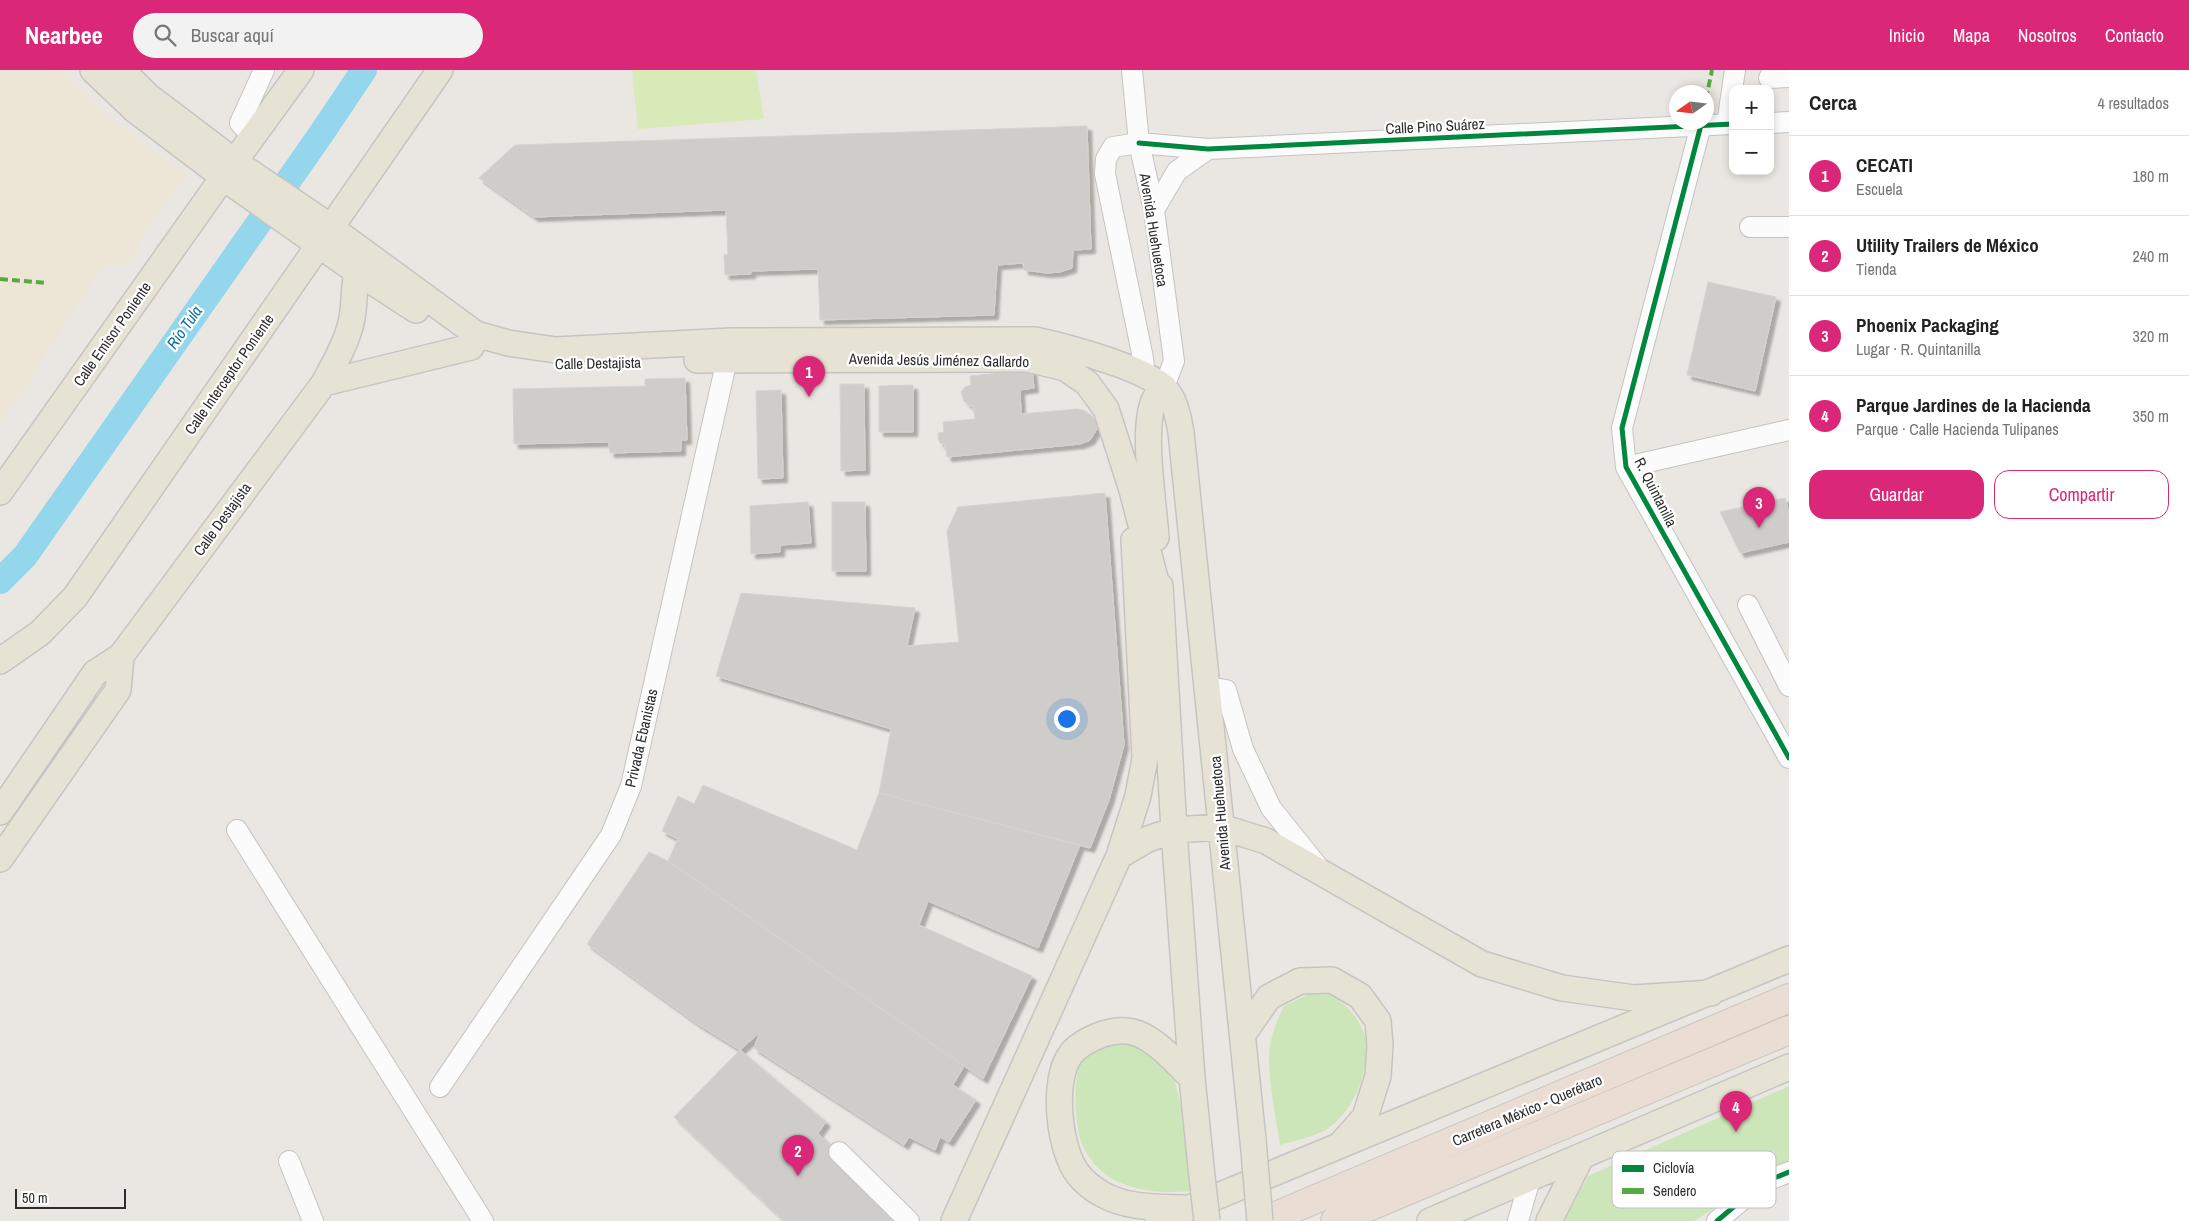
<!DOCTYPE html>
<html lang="es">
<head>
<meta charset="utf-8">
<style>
  :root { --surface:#fff; --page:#f2f2f2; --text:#222; --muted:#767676; --line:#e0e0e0; --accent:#db2777 }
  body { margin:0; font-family:"Archivo Narrow",sans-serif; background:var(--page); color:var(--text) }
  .controls { position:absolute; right:15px; top:15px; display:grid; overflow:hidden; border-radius:10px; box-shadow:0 2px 8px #0003 }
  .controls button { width:45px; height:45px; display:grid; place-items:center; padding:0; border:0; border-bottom:1px solid var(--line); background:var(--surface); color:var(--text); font:25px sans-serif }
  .compass { position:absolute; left:1669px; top:15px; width:45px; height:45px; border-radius:50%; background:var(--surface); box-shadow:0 2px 8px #0003; rotate:256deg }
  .scale { position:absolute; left:15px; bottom:12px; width:111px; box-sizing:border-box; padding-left:5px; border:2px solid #2c2c2c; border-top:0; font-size:14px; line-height:18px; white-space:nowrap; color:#2c2c2c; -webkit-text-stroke:4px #fff; paint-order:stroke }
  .you { position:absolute; left:1066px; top:648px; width:18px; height:18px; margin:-12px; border:4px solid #fff; border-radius:50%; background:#1a73e8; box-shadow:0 0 0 8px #1a73e833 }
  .badge { display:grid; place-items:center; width:32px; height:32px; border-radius:50%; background:var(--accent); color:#fff; font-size:16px; font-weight:700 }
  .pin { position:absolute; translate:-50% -41px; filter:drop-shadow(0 1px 2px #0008) }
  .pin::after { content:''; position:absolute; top:26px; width:18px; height:15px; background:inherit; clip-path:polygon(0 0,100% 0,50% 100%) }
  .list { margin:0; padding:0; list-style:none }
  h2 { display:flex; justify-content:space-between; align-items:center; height:65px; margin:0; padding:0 20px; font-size:21px }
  h2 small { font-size:16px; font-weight:400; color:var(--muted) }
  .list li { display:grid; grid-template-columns:32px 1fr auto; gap:15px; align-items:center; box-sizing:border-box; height:80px; padding:0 20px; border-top:1px solid var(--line) }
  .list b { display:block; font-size:19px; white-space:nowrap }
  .list p { margin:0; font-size:16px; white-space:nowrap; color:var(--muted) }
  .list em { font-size:16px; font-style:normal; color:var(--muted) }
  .actions { display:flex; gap:10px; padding:15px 20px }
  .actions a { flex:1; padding:11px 0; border:1px solid var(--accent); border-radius:15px; text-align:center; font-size:18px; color:var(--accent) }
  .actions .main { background:var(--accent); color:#fff }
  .icon { flex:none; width:28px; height:28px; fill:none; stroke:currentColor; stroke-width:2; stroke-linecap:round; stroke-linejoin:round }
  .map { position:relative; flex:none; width:1789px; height:1151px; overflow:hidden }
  header { display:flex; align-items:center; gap:30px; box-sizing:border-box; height:70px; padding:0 25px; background:var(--accent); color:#fff }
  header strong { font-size:24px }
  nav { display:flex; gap:28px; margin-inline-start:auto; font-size:18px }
  .search { width:350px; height:45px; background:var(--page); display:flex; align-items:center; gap:12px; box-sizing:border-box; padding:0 18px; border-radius:28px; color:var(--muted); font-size:19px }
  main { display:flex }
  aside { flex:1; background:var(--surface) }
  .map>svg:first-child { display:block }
  .education { fill:#ede6d7 }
  .green { fill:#cce6ba }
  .pitch { fill:#d7eab8 }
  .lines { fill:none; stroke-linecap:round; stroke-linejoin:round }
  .river { stroke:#94d7ed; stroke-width:26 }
  .building { fill:#cfcdc9; stroke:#d5d3ce; filter:url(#shadow) }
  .minor-casing { stroke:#c4c3c3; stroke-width:22 }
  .major-casing { stroke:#c6c4c2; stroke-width:28 }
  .highway-casing { stroke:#c6c4c2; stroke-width:30 }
  .minor { stroke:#fcfbfb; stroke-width:20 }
  .major { stroke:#e7e3d4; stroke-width:25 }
  .highway { stroke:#eaded4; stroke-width:28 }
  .major-bridge-casing { stroke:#c6c4c2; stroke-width:28; stroke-linecap:butt }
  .major-bridge { stroke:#e7e3d4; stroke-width:25 }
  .quiet { stroke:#54ab44; stroke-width:4; stroke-dasharray:8 4; stroke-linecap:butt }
  .cycleway-casing { stroke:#fff; stroke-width:8 }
  .cycleway { stroke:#00873e; stroke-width:5 }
  .labels { text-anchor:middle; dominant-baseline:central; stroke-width:4.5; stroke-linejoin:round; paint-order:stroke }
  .street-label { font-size:15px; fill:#2c2c2c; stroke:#fff }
  .water-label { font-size:16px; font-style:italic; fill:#0a6ea3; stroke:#fff }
  .key { fill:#fff; stroke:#c0c0c0; stroke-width:1 }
  .key-label { font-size:14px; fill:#2c2c2c }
</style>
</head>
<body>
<header>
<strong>Nearbee</strong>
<div class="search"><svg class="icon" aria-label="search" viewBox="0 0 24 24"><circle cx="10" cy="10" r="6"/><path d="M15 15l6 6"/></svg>Buscar aquí</div>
<nav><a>Inicio</a><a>Mapa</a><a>Nosotros</a><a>Contacto</a></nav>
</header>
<main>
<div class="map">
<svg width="1789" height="1151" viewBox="0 0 1789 1151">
  <defs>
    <filter id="shadow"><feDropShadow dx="4.5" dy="4.5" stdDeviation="1" flood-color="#0004"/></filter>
  </defs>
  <rect width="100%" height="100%" fill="#eae7e2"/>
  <path class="education" d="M 0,0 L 62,0 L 104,42 L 121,57 L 186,104 L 140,169 L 138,181 L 127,195 L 104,195 L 0,354 Z"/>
  <path class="green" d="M 1311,923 C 1317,924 1325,923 1330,925 C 1348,933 1366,957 1367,976 C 1367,1006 1353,1042 1327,1059 C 1315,1067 1293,1071 1280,1075 C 1276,1047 1266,1003 1270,976 C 1272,962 1278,948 1284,936 Z
    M 1123,966 L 1170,992 L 1184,1048 L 1193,1121 C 1161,1124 1124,1122 1099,1099 C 1093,1093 1087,1084 1083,1077 C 1074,1056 1069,993 1091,979 C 1100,973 1113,970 1123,966 Z
    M 1789,1016 L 1789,1092 L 1694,1151 L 1564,1151 L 1588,1106 Z"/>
  <path class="pitch" d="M 632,0 L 756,0 L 764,49 L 638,59 Z"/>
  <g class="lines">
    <path class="river" d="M 0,511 L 25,486 L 319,67 L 364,0"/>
  </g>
  <path class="building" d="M 1087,56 L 1091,179 L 1073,180 L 1072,198 L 1060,202 L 1047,203 L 1024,200 L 1023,193 L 997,195 L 994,245 L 820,250 L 818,199 L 751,201 L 751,204 L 725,205 L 724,185 L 728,184 L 726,140 L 534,147 L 479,108 L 515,75 Z
    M 1708,212 L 1776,227 L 1755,321 L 1687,305 Z
    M 1032,300 L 1034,318 L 1020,320 L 1021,344 L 1077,339 L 1083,340 L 1092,346 L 1096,352 L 1097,359 L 1090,370 L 1080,374 L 947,387 L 945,375 L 940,373 L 938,368 L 938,363 L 944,362 L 943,352 L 975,349 L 973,336 L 970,336 L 964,331 L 961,322 L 965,317 L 971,315 L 970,306 Z
    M 685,308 L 687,370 L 681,370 L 681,381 L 610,383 L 609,372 L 514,374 L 513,319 L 645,316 L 645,309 Z
    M 840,314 L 864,314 L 865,400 L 841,401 Z
    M 913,315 L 913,362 L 879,362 L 879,316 Z
    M 781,320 L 783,408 L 758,409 L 756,321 Z
    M 1105,423 L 1124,675 L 1109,730 L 1090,778 L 879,723 L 891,659 L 716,606 L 741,523 L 915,538 L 907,576 L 959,572 L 947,461 L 958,437 Z
    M 1785,428 L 1789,444 L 1789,472 L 1740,483 L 1720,442 Z
    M 808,432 L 811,473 L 780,475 L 780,482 L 751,484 L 750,436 Z
    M 832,432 L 865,432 L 866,501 L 832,501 Z
    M 703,715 L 857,780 L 879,723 L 1080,775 L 1038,878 L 928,831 L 919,855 L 1032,906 L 983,1009 L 668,791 L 678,769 L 662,761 L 678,726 L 694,734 Z
    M 649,782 L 668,791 L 964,996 L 953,1015 L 976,1030 L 949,1072 L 940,1067 L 935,1080 L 909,1067 L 904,1075 L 754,978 L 760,962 L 740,980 L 696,953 L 587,874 Z
    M 740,980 L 826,1052 L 818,1063 L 901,1149 L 899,1151 L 784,1151 L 674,1047 Z"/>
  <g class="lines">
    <defs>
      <path id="minor" d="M 1132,0 L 1139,73 L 1154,140 L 1174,291 L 1164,317
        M 1769,8 L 1789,7
        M 1770,53 L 1789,52
        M 1727,54 L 1735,0
        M 1701,55 L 1622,358 L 1626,397 L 1789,688
        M 253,67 L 240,53 L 264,0
        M 1154,140 L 1177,101 L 1208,79
        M 1750,157 L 1789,157
        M 1145,306 L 1143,288 L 1105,104 L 1106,89 L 1113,77 L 1139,73 L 1208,79 L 1733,54
        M 1626,397 L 1789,360
        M 1748,535 L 1789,616
        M 1208,617 L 1226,620 L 1243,679 L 1271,738 L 1319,798
        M 237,760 L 483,1151
        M 440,1017 L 611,765 L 631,716 L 730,276
        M 839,1082 L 909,1151
        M 289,1091 L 313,1151
        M 1518,1151 L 1530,1109
        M 1717,1151 L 1762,1113 L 1789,1102"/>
      <path id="major" d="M 93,0 L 135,40 L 234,115 L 356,201 L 416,240
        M 122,0 L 148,26 L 235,92 L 319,149 L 476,264 L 508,273 L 556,280 L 731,271 L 1035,270 C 1063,276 1147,298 1165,319 C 1176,331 1178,347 1181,362 L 1253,1070
        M 697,290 L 1028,289 L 1065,298 L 1087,313 L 1106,339 L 1132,420 L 1161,531
        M 324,313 L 471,277 L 476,264
        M 0,422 L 224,106 L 301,0
        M 1156,468 C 1154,435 1142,363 1153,333 C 1155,327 1160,322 1164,317
        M 1160,516 L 1174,760 L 1192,1008 L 1201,1097
        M 0,591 L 40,563 L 75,527 L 440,0
        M 0,742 L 95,603 L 121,586 L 324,313 C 334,294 346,274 351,253 C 357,230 350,210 364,190
        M 1119,786 L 1138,726 L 1145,688 L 1134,470
        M 0,789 L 118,620 L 121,586
        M 1243,964 L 1269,927 L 1300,911 L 1332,910 L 1360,926 L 1378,951 L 1380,975 L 1378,1006 L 1365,1047 L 1341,1074
        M 1183,1138 C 1155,1137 1126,1138 1102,1124 C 1094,1120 1083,1111 1078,1104 C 1059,1080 1051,1010 1071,984 C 1078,975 1092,968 1103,964 C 1115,960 1127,959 1139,964 C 1160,973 1176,993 1192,1008
        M 954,1151 L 1119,786 L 1148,769 L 1174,760 L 1221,757 L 1266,771 L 1482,894 L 1562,918 L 1634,928 L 1711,923
        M 1158,1151 L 1789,889
        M 1430,1151 L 1789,997
        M 1549,1151 L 1581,1087"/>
      <path id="highway" d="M 1264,1151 L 1789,928
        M 1335,1151 L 1789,960"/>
    </defs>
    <use href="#minor" class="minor-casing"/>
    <use href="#major" class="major-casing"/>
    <use href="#highway" class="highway-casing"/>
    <use href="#minor" class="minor"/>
    <use href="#major" class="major"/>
    <use href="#highway" class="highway"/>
    <defs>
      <path id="major-bridge" d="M 1253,1070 L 1260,1151
        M 1201,1097 L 1207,1151"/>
    </defs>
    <use href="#major-bridge" class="major-bridge-casing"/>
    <use href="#major-bridge" class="major-bridge"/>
    <path class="quiet" d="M 1706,29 L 1712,0
      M 0,209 L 47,213"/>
    <defs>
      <path id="cycleway" d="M 1701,55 L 1622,358 L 1626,397 L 1789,688
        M 1139,73 L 1208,79 L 1733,54
        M 1717,1151 L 1762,1113 L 1789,1102"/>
    </defs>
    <use href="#cycleway" class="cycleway-casing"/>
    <use href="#cycleway" class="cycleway"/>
  </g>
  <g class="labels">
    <g class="street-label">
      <text transform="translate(1435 56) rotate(-3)">Calle Pino Suárez</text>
      <text transform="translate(1154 160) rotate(81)">Avenida Huehuetoca</text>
      <text transform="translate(112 264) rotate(-55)">Calle Emisor Poniente</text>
      <text transform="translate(939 290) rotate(1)">Avenida Jesús Jiménez Gallardo</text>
      <text transform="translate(598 293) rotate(-1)">Calle Destajista</text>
      <text transform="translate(229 304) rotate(-55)">Calle Interceptor Poniente</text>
      <text transform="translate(1656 422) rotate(63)">R. Quintanilla</text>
      <text transform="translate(222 449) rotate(-54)">Calle Destajista</text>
      <text transform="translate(641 668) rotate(-77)">Privada Ebanistas</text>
      <text transform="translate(1220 743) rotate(-95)">Avenida Huehuetoca</text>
      <text transform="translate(1527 1040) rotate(-23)">Carretera México - Querétaro</text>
    </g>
    <g class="water-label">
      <text transform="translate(184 257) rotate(-55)">Río Tula</text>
    </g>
  </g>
  <rect x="1612" y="1081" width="164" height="57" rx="8" class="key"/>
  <rect x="1622" y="1095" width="22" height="7" fill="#00873e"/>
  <rect x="1622" y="1118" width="22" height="6" fill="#54ab44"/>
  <g class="key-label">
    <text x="1653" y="1103">Ciclovía</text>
    <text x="1653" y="1126">Sendero</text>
  </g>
</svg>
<div class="controls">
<button>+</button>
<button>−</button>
</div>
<svg class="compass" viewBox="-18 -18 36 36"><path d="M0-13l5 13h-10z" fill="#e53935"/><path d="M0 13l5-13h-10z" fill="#767676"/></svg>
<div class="scale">50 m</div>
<div class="you"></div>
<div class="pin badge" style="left:809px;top:327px">1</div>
<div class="pin badge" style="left:798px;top:1106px">2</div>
<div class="pin badge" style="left:1759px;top:458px">3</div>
<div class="pin badge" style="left:1736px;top:1062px">4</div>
</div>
<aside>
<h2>Cerca<small>4 resultados</small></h2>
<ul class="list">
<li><span class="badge">1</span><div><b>CECATI</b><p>Escuela</p></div><em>180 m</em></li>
<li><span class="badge">2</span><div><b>Utility Trailers de México</b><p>Tienda</p></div><em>240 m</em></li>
<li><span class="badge">3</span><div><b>Phoenix Packaging</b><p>Lugar · R. Quintanilla</p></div><em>320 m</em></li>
<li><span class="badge">4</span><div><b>Parque Jardines de la Hacienda</b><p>Parque · Calle Hacienda Tulipanes</p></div><em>350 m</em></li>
</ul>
<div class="actions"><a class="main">Guardar</a><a>Compartir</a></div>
</aside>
</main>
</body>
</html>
